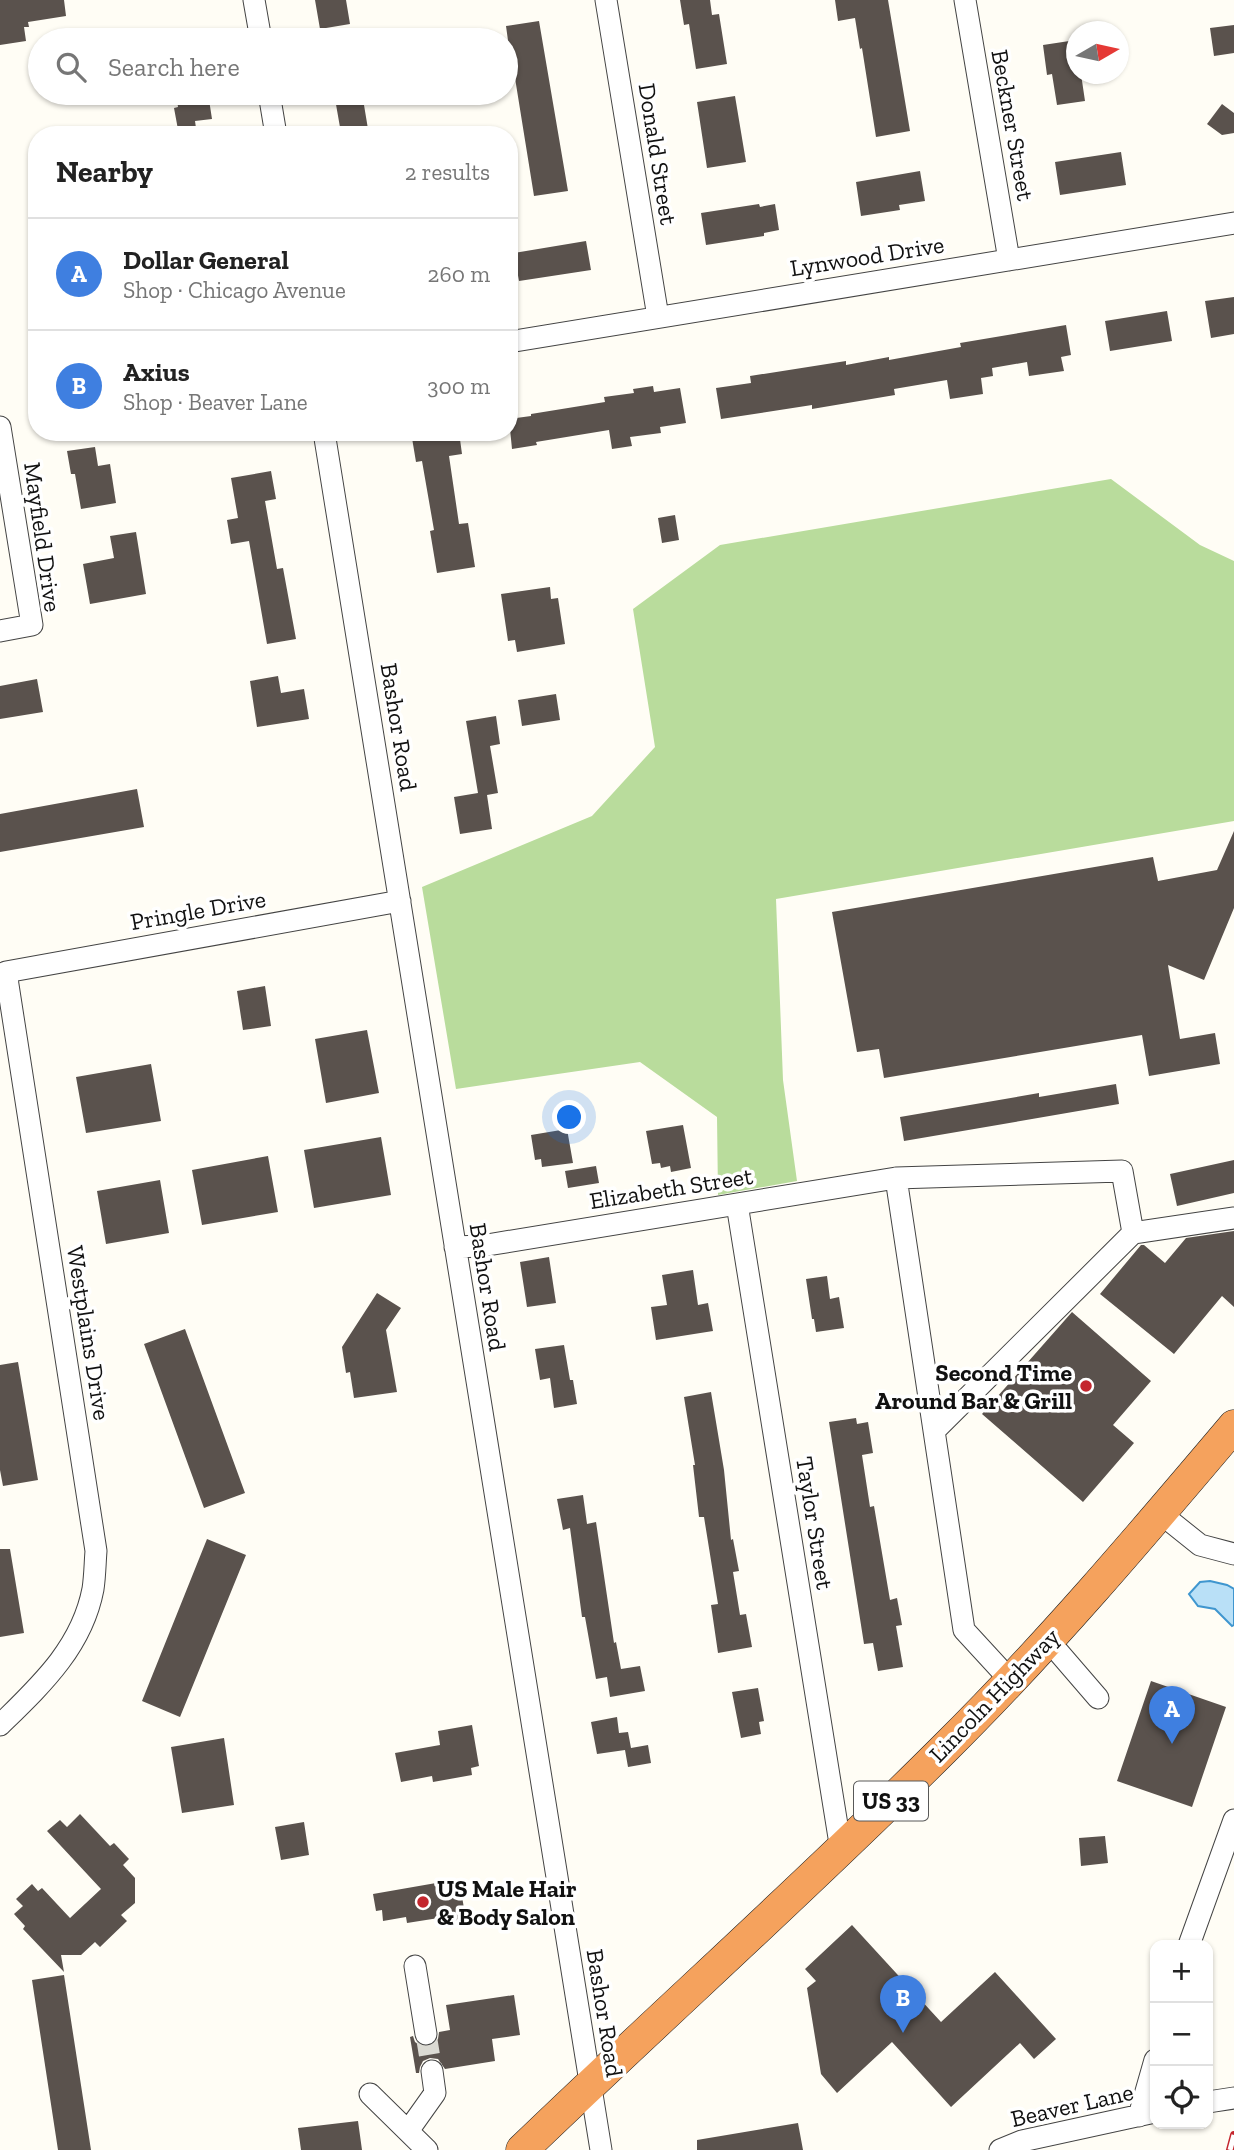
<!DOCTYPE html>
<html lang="en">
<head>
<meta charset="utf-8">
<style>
  :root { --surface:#fff; --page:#f6f6f6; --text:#222; --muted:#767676; --line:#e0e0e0; --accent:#c4262e }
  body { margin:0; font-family:"Zilla Slab",serif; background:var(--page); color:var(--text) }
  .controls { position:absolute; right:21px; bottom:21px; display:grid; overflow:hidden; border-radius:14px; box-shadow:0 2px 5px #0004 }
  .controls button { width:63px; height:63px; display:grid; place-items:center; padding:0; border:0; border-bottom:2px solid var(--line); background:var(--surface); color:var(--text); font:35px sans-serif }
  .compass { position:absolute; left:1066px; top:21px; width:63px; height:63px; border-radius:50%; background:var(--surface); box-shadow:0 2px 5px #0004; rotate:81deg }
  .you { position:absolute; left:570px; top:1118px; width:24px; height:24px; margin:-18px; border:5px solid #fff; border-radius:50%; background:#1a73e8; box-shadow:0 0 0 10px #1a73e833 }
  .badge { display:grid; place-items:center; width:46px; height:46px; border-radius:50%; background:var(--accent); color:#fff; font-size:23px; font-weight:700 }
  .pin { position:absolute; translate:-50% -58px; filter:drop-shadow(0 2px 4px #0008) }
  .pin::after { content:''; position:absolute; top:37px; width:24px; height:21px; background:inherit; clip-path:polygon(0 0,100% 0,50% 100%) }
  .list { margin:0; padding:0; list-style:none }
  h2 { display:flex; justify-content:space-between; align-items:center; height:91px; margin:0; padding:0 28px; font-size:30px }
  h2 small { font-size:23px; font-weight:400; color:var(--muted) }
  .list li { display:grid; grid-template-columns:46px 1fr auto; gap:21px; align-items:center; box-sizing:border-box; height:112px; padding:0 28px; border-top:2px solid var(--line) }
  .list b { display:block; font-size:26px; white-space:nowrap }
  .list p { margin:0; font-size:23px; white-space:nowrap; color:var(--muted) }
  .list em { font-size:23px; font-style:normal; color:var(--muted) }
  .icon { flex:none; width:38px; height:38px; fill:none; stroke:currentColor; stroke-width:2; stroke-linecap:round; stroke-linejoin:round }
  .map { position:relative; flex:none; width:1234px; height:2150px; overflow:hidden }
  .search { position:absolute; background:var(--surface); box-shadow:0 2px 5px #0004; left:28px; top:28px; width:490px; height:77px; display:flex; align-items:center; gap:18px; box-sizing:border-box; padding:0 24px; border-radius:38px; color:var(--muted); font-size:26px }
  .panel { position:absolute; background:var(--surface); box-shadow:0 2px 5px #0004; left:28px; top:126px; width:490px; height:315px; border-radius:28px }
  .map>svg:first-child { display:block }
  .forest { fill:#b9dc9c }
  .water { fill:#b9e0f7; stroke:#3f96cf; stroke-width:2 }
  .building { fill:#5a524d }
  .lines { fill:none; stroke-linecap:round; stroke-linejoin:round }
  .minor-tunnel { stroke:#dbdad3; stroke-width:21; stroke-dasharray:21 10; stroke-linecap:butt }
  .minor-casing { stroke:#444; stroke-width:23 }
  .highway-casing { stroke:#222; stroke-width:33 }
  .minor { stroke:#fff; stroke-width:21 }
  .highway { stroke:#f5a25d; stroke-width:32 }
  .rail-casing { stroke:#c4262e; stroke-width:8 }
  .rail { stroke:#fff; stroke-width:5; stroke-dasharray:16; stroke-linecap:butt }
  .poi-dot { fill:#c4262e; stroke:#fff; stroke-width:2.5 }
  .labels { text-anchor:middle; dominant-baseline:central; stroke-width:7; stroke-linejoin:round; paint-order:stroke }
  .shield { fill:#fff; stroke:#585858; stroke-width:2 }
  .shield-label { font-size:23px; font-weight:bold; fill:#111 }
  .street-label { font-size:24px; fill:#111; stroke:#fff }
  .poi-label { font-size:24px; font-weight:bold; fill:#111; stroke:#fff; text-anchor:end }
</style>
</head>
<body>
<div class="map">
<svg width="1234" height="2150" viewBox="0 0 1234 2150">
  <rect width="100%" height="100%" fill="#fffdf5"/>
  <path class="forest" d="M 1111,479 L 1200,545 L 1234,561 L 1234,821 L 776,899 L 783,1080 L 797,1181 L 718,1195 L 717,1117 L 640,1062 L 456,1089 L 422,887 L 592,816 L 655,747 L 633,609 L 720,545 Z"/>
  <path class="water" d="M 1210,1581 L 1227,1585 L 1234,1589 L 1234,1625 L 1232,1626 L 1215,1609 L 1198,1606 L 1189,1594 L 1200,1582 Z"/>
  <path class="building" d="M 0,0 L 64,0 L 66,16 L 28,22 L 29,27 L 24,27 L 26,41 L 0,45 Z
    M 315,0 L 346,0 L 350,24 L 320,29 Z
    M 680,0 L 710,0 L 712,15 L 719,14 L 727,64 L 696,69 L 689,24 L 684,25 Z
    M 835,0 L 888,0 L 910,131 L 876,137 L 862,48 L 860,49 L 855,18 L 838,21 Z
    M 539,21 L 568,191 L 534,196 L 515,78 L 506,80 L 506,56 L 510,55 L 506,26 Z
    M 1234,25 L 1234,53 L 1214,56 L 1210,28 Z
    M 1076,40 L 1076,74 L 1081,74 L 1085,101 L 1057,105 L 1052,74 L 1047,75 L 1043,45 Z
    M 176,93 L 208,93 L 212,119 L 195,121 L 197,135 L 179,135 L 174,108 L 178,107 Z
    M 334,93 L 362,93 L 368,129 L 341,133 Z
    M 735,96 L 746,162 L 707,168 L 697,102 Z
    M 1222,104 L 1234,113 L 1234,133 L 1222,135 L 1207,124 Z
    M 1121,152 L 1126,185 L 1060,195 L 1055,162 Z
    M 920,171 L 925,201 L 899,205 L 900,210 L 861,216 L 856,182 Z
    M 759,204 L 760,207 L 775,204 L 779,230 L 764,233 L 764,236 L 706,245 L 701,213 Z
    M 586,241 L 591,270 L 519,281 L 514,253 Z
    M 1234,297 L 1234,334 L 1211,338 L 1205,301 Z
    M 1167,311 L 1172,341 L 1110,351 L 1105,321 Z
    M 1066,325 L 1071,355 L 1061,357 L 1064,371 L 1029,376 L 1027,362 L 992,368 L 993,376 L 981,378 L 983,394 L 950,399 L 947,380 L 894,389 L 895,395 L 812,409 L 812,405 L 721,419 L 716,388 L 751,383 L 750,376 L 846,361 L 846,365 L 889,357 L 889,360 L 961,347 L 960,343 Z
    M 653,386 L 654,392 L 680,388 L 686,423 L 660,427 L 661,433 L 630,437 L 632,446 L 612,449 L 609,430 L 536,442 L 537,445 L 512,449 L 509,419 L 531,416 L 531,414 L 605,402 L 604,397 L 634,393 L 633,389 Z
    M 411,432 L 459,432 L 462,454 L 449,456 L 459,524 L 468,523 L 475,567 L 437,573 L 430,531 L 434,530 L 422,461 L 416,462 Z
    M 95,447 L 98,466 L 110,464 L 116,503 L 81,509 L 75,474 L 71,474 L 67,451 Z
    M 271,471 L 276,499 L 265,501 L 277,569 L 283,568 L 296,639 L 267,644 L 249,541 L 231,544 L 227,520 L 238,518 L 231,478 Z
    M 675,515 L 679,540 L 662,543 L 658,518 Z
    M 136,532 L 146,594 L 90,604 L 83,564 L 114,558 L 110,536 Z
    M 550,587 L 551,599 L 558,598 L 565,644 L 517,652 L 515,640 L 508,641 L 501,594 Z
    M 278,676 L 281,693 L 304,689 L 309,719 L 257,727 L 250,681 Z
    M 37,679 L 43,712 L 0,719 L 0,686 Z
    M 556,694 L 560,720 L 522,726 L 518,700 Z
    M 496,716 L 500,744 L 490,746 L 498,793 L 487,795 L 492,829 L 460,834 L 454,797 L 478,793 L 466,721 Z
    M 137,789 L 144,827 L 0,852 L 0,814 Z
    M 1234,831 L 1234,908 L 1204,980 L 1168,965 L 1180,1039 L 1215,1033 L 1220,1064 L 1149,1076 L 1142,1035 L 884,1078 L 879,1049 L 857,1052 L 832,912 L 1153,857 L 1158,881 L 1217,870 Z
    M 265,986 L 271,1026 L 243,1030 L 237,991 Z
    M 367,1030 L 379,1093 L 326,1103 L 315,1039 Z
    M 151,1064 L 161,1121 L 86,1133 L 76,1077 Z
    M 1116,1084 L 1119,1104 L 904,1141 L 900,1117 L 1039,1093 L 1039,1097 Z
    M 683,1125 L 691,1168 L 671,1172 L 670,1166 L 661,1168 L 660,1163 L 652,1164 L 646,1131 Z
    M 567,1129 L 573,1163 L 542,1167 L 541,1159 L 535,1160 L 531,1135 Z
    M 381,1137 L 391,1195 L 314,1208 L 304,1150 Z
    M 268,1156 L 278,1212 L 202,1225 L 192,1170 Z
    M 1234,1160 L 1234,1193 L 1177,1206 L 1170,1174 Z
    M 596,1166 L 599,1183 L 568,1188 L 565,1171 Z
    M 160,1180 L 169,1233 L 106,1244 L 97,1191 Z
    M 1234,1231 L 1234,1307 L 1222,1296 L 1174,1354 L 1100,1294 L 1141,1245 L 1144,1245 L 1165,1263 L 1186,1238 Z
    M 549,1257 L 556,1303 L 527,1307 L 520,1262 Z
    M 693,1270 L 698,1305 L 708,1303 L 713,1331 L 656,1340 L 651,1307 L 667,1305 L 662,1275 Z
    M 827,1276 L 830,1299 L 839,1297 L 844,1328 L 816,1332 L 814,1319 L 812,1319 L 806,1279 Z
    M 377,1293 L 401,1308 L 386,1330 L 397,1392 L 354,1398 L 350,1372 L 346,1373 L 342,1347 Z
    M 1072,1312 L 1151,1381 L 1113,1425 L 1134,1443 L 1083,1502 L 982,1414 Z
    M 185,1329 L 245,1493 L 204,1508 L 144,1344 Z
    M 564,1345 L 570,1380 L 573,1380 L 577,1404 L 554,1408 L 550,1378 L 540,1380 L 535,1349 Z
    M 18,1362 L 38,1480 L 3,1486 L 0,1470 L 0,1365 Z
    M 711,1392 L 724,1470 L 731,1540 L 733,1539 L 739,1571 L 733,1572 L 740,1615 L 746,1614 L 752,1647 L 718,1653 L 711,1605 L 718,1604 L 704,1517 L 699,1517 L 693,1465 L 695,1465 L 684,1397 Z
    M 856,1418 L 857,1424 L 868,1422 L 873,1453 L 862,1455 L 870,1507 L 874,1506 L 890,1600 L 897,1598 L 902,1625 L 896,1626 L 903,1667 L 878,1671 L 873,1643 L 864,1644 L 829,1422 Z
    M 583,1495 L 587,1524 L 596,1522 L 614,1643 L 616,1642 L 621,1669 L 640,1666 L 645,1691 L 610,1697 L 607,1677 L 596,1679 L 585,1617 L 582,1617 L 570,1528 L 563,1530 L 557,1499 Z
    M 207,1539 L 246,1555 L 180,1717 L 142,1701 Z
    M 0,1549 L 10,1549 L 24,1633 L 0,1637 Z
    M 1151,1681 L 1226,1707 L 1192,1807 L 1117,1781 Z
    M 758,1688 L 764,1721 L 759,1722 L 761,1734 L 741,1738 L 732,1692 Z
    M 617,1717 L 619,1733 L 628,1732 L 631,1748 L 648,1745 L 651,1763 L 628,1767 L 625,1750 L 597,1754 L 591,1722 Z
    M 472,1725 L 479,1766 L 471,1768 L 472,1775 L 433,1782 L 432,1776 L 401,1782 L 395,1753 L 440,1745 L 438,1731 Z
    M 224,1738 L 234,1805 L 182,1813 L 171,1747 Z
    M 80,1814 L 110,1846 L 114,1843 L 129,1859 L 123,1865 L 135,1878 L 135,1903 L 121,1915 L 127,1921 L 100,1947 L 95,1942 L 81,1955 L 61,1955 L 64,1972 L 23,1929 L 25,1926 L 14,1914 L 23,1906 L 16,1899 L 32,1884 L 38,1891 L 42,1888 L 70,1918 L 101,1889 L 47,1831 L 60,1820 L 67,1827 Z
    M 304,1822 L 309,1855 L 281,1860 L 275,1827 Z
    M 1105,1836 L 1108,1863 L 1081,1866 L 1079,1838 Z
    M 459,1879 L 466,1920 L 446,1924 L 445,1917 L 407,1923 L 406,1917 L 383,1921 L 382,1910 L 376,1911 L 373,1894 Z
    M 852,1925 L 941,2022 L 995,1972 L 1056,2039 L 1034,2059 L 1020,2043 L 951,2107 L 892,2042 L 837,2093 L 821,2074 L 807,1988 L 816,1981 L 805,1969 Z
    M 64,1975 L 91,2150 L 58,2150 L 32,1980 Z
    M 514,1995 L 520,2035 L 492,2039 L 495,2061 L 445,2069 L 438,2059 L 430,2058 L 423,2061 L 420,2067 L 419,2073 L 416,2073 L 410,2037 L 413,2036 L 415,2042 L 421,2046 L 429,2047 L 438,2039 L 439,2032 L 450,2030 L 446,2005 Z
    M 358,2121 L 362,2150 L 301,2150 L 298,2128 Z
    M 798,2123 L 803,2150 L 697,2150 L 697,2140 Z"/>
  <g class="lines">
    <path class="minor-tunnel" d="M 426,2034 L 432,2071"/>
    <defs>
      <path id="minor" d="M 254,0 L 261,40
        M 606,0 L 658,317
        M 965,0 L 1009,260
        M 269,93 L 276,135
        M 509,342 L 1234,223
        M 0,427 L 32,625 L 0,631
        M 324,432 L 601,2150
        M 896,1178 L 964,1630 L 1010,1680
        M 737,1204 L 841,1850
        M 455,1247 L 481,1246 L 896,1178 L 1122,1171 L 1133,1233
        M 934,1431 L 1133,1233 L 1234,1218
        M 1160,1513 L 1200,1545 L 1234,1554
        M 1048,1640 L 1098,1698
        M 0,1725 C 41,1685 82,1647 93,1589 C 95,1576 95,1563 96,1551 L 6,972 L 400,901
        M 1189,1945 L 1234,1820
        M 415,1966 L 426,2034
        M 370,2094 L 427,2150
        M 1208,2102 L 1234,2098
        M 1139,2116 L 1155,2060
        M 408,2131 L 435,2093 L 432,2071
        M 1000,2150 L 1022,2141 L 1155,2112"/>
      <path id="highway" d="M 522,2150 C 662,2015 807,1886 944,1749 C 1047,1647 1141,1536 1234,1426"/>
    </defs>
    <use href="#minor" class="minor-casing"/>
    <use href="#highway" class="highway-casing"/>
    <use href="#minor" class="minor"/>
    <use href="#highway" class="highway"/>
    <defs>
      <path id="rail" d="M 1230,2150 L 1234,2135"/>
    </defs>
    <use href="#rail" class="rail-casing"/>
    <use href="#rail" class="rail"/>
  </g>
  <g class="poi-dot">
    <circle cx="1086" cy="1386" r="7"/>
    <circle cx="423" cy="1902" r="7"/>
  </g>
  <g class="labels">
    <rect class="shield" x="854" y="1781.5" width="74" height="39" rx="5"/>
    <g class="shield-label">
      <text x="891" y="1801">US 33</text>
    </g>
    <g class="street-label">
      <text transform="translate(1013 125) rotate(80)">Beckner Street</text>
      <text transform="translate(658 154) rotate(81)">Donald Street</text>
      <text transform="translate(867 256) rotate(-9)">Lynwood Drive</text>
      <text transform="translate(43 537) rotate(82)">Mayfield Drive</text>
      <text transform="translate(399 727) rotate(81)">Bashor Road</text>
      <text transform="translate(198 910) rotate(-10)">Pringle Drive</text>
      <text transform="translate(671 1188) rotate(-9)">Elizabeth Street</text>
      <text transform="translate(488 1287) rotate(81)">Bashor Road</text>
      <text transform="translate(89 1333) rotate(81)">Westplains Drive</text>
      <text transform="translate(815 1523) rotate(81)">Taylor Street</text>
      <text transform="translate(994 1695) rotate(-46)">Lincoln Highway</text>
      <text transform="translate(605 2013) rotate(81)">Bashor Road</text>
      <text transform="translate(1072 2105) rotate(-13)">Beaver Lane</text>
    </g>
    <g class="poi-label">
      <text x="1072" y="1372">Second Time<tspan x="1072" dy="28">Around Bar &amp; Grill</tspan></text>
      <text x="437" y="1888" text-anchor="start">US Male Hair<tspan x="437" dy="28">&amp; Body Salon</tspan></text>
    </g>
  </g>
</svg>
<div class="controls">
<button>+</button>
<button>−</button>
<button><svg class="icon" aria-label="locate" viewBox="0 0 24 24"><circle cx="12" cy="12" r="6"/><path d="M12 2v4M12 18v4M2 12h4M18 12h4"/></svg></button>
</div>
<svg class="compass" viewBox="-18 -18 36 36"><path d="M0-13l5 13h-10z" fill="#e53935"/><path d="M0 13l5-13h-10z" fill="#767676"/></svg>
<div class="you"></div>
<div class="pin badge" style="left:1172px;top:1744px;background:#3f7fe0">A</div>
<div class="pin badge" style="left:903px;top:2033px;background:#3f7fe0">B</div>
<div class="search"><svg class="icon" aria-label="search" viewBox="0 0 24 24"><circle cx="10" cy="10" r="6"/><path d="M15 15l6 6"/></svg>Search here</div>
<section class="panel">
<h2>Nearby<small>2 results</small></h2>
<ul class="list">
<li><span class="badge" style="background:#3f7fe0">A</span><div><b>Dollar General</b><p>Shop · Chicago Avenue</p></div><em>260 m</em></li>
<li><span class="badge" style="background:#3f7fe0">B</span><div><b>Axius</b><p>Shop · Beaver Lane</p></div><em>300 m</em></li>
</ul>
</section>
</div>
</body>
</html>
